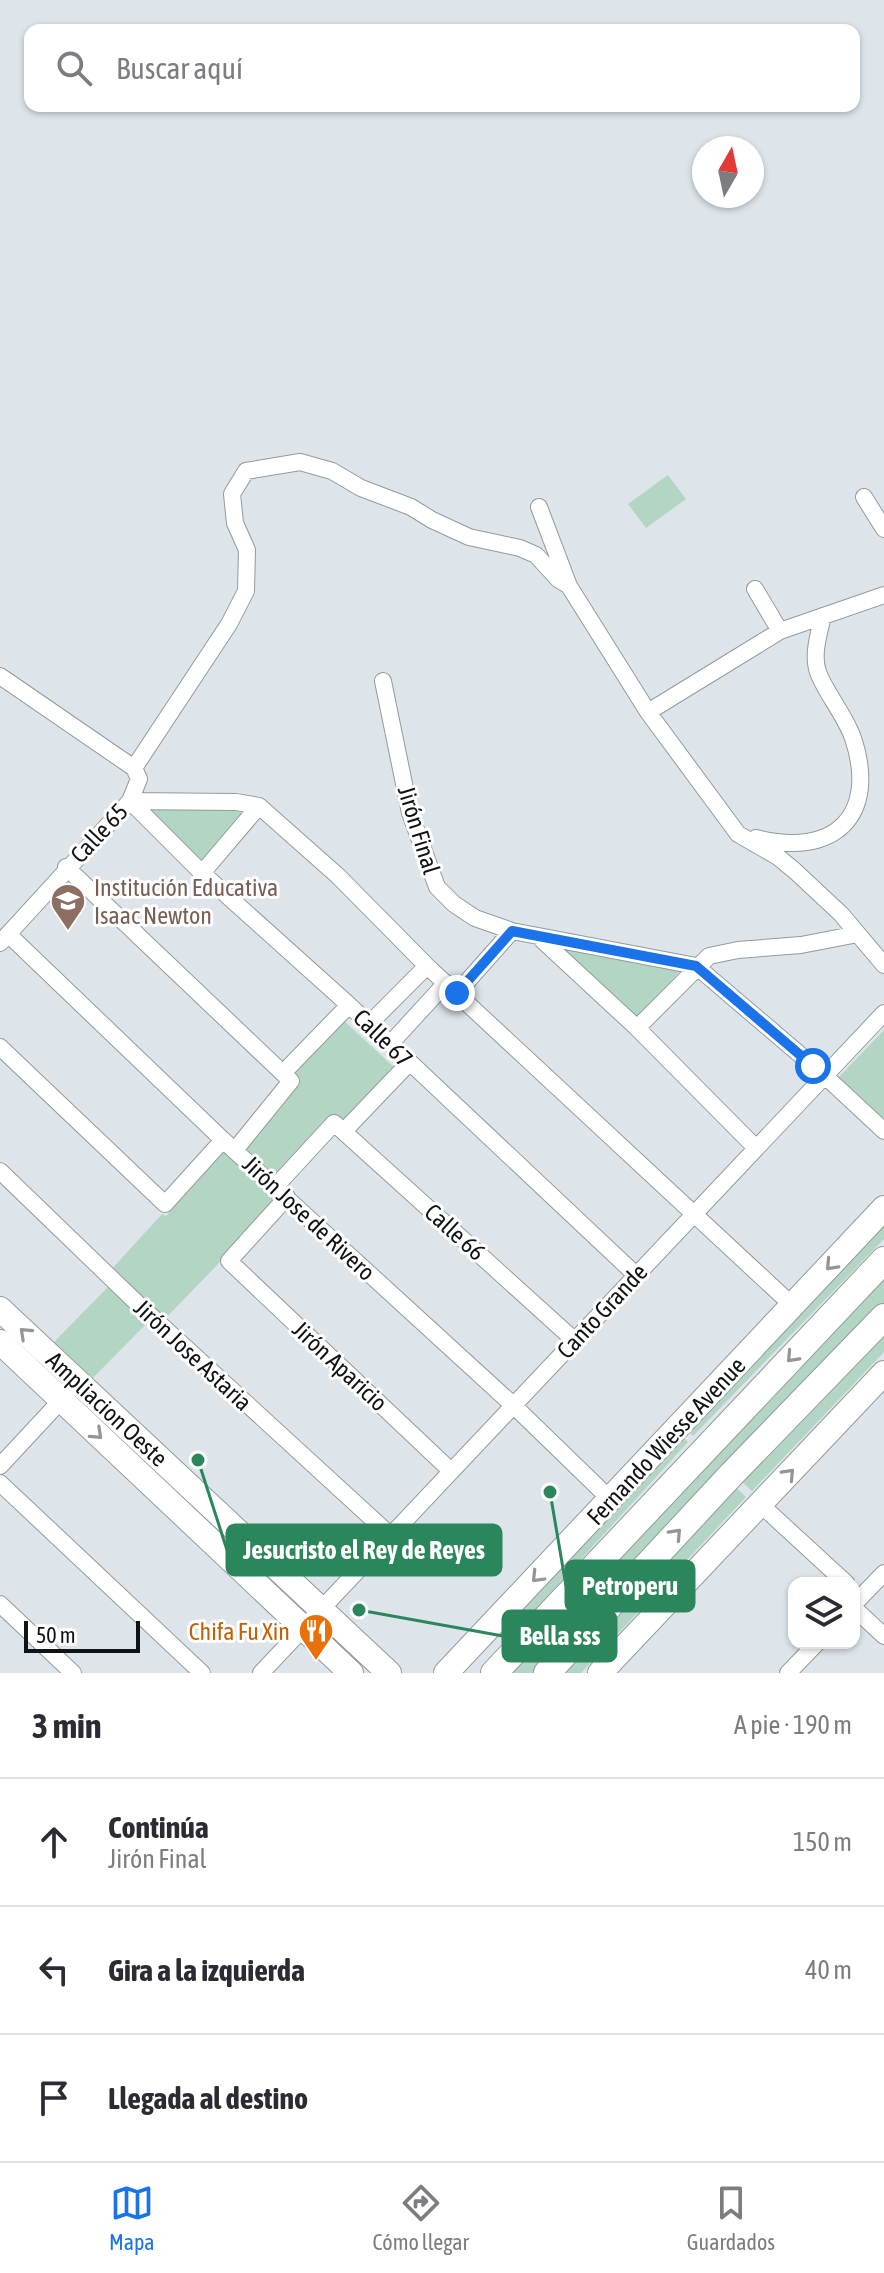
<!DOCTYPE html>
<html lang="es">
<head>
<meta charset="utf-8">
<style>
  :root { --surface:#fff; --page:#f7f7f7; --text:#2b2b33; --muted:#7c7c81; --line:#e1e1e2; --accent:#1a73e8 }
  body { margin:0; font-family:"Asap Condensed",sans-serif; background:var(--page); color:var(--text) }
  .controls { position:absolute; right:24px; bottom:24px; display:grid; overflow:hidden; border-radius:16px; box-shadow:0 2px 6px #0004 }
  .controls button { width:72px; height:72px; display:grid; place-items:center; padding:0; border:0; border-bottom:2px solid var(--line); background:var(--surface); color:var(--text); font:40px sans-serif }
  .compass { position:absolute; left:692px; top:136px; width:72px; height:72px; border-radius:50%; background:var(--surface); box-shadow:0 2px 6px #0004; rotate:9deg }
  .scale { position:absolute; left:24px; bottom:20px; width:116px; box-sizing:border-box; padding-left:8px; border:4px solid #101315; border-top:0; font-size:22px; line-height:28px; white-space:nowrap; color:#101315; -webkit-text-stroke:6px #fff; paint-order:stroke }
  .stop { position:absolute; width:24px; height:24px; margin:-18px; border:6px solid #1a73e8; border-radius:50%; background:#fff }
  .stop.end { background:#1a73e8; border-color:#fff; box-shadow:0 2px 8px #0008 }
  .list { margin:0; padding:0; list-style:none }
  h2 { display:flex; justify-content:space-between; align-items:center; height:104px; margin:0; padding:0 32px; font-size:34px }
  h2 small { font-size:26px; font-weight:400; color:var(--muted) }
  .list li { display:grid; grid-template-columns:52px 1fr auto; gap:24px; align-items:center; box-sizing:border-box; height:128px; padding:0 32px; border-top:2px solid var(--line) }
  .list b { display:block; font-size:30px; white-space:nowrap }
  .list p { margin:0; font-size:26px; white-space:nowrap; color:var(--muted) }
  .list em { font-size:26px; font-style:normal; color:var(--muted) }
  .icon { flex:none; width:44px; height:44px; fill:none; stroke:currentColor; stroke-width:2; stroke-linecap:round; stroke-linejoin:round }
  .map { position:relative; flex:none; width:884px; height:1673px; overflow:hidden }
  .search { position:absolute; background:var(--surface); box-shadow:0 2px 6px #0004; left:24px; right:24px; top:24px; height:88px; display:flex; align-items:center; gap:20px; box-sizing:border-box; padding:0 28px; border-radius:16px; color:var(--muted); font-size:30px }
  .sheet { height:488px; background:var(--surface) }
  nav { display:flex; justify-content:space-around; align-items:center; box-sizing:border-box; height:112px; border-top:2px solid var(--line); background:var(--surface); font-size:22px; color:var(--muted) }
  nav a { display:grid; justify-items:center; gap:4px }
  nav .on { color:var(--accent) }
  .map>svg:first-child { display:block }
  .green { fill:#b3d5c3 }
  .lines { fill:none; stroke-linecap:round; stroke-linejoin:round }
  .street-casing { stroke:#939a9f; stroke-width:18 }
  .secondary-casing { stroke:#939a9f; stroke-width:26 }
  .primary-casing { stroke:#939a9f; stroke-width:28 }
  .street { stroke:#fff; stroke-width:16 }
  .secondary { stroke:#fff; stroke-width:24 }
  .primary { stroke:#fff; stroke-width:26 }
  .oneway { stroke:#939596 }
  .route { stroke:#1a73e8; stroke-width:10 }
  .labels { text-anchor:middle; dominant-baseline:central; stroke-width:6; stroke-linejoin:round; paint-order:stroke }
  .street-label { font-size:24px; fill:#101315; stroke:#fff }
  .education-label { font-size:24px; fill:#785e54; stroke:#fff; text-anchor:start }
  .food-label { font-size:24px; fill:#c56008; stroke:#fff; text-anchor:end }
  .leader { fill:none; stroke:#2b865c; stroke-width:3 }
  .callout-dot { fill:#2b865c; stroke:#fff; stroke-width:3 }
  .callout { fill:#2b865c; stroke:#2b865c; stroke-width:3 }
  .callout-label { font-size:26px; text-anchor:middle; font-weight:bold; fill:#fff }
</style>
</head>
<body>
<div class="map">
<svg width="884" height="1673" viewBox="0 0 884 1673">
  <rect width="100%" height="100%" fill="#dde5eb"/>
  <path class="green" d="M 668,475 L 686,499 L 646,528 L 628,504 Z
    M 150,808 L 238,811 L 244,814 L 201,867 L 148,811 Z
    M 570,946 L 679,969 L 679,972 L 636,1024 L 566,958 L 566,950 Z
    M 343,1020 L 396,1069 L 342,1125 L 273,1178 L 241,1148 L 290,1073 Z
    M 884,1030 L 884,1120 L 838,1078 Z
    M 225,1151 L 272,1194 L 274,1198 L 218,1264 L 163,1321 L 109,1272 L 162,1214 L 166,1216 Z
    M 884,1218 L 884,1239 L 693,1436 L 683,1426 Z
    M 884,1270 L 884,1303 L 534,1673 L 499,1673 Z
    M 109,1286 L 147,1323 L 93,1378 L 54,1342 Z
    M 884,1325 L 884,1352 L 752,1491 L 738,1478 Z
    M 678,1432 L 688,1442 L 531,1614 L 510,1626 L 505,1620 Z
    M 732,1484 L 746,1497 L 581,1673 L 554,1673 Z"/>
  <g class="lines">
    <defs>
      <path id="street" d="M 864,497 L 884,529
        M 539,507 L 569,586 L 648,712 L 738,834 L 778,857 L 795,871 L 841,914 L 884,965
        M 755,589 L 780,631
        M 0,676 L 134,768 L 139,779 L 130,801 L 0,943
        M 383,681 L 410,813 L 437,887 L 454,904 L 475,918 L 512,931 L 696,966 L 825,1076 L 884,1131
        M 648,712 L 780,631 L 884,595
        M 134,768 L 229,624 L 246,591 L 247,550 L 235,523 L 232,494 L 246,471 L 300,462 L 332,471 L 361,488 L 411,507 L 432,520 L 469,537 L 520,548 L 536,555 L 558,579 L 569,586
        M 130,801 L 236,802 L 259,806 L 338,876 L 427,966 L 793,1306
        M 130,801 L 202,873 L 349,1005 L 636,1275
        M 756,838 C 833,858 879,817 853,738 C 845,715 825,692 818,672 C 812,655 819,633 823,616
        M 66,867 L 291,1081 L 235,1150
        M 202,873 L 259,806
        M 8,934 L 223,1140 L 513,1405 L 611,1500
        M 542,940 L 637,1028 L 756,1148
        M 457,993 L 512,931
        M 369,1024 L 427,966
        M 637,1028 L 709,956 L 738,950 L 801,945 L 858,934
        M 390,1044 L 446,983
        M 0,1047 L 165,1204 L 223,1140
        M 283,1073 L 349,1005
        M 344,1131 L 409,1063
        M 0,1171 L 139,1305 L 390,1535
        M 276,1186 L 334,1123 L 574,1340
        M 287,1197 L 229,1261 L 451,1471
        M 0,1466 L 67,1394
        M 0,1483 L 202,1673
        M 760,1504 L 846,1583
        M 0,1604 L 73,1673
        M 854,1604 L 884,1573
        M 854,1608 L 884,1636
        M 261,1673 L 884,1013
        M 788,1673 L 817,1643"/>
      <path id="secondary" d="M 0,1309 L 389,1673
        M 0,1342 L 351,1673
        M 446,1673 L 884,1208
        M 600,1673 L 884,1373"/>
      <path id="primary" d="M 494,1673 L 884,1260
        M 547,1673 L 730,1476 L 884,1317"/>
    </defs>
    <use href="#street" class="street-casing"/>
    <use href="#secondary" class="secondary-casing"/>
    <use href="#primary" class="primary-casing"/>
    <use href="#street" class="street"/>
    <use href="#secondary" class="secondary"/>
    <use href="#primary" class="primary"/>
  </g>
  <defs><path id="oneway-chevron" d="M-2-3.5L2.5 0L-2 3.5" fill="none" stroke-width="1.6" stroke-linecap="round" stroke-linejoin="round" transform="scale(2)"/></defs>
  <g class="oneway">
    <use href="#oneway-chevron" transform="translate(831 1265) rotate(133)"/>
    <use href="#oneway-chevron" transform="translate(25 1333) rotate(-137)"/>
    <use href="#oneway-chevron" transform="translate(792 1357) rotate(133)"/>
    <use href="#oneway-chevron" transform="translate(97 1434) rotate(43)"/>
    <use href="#oneway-chevron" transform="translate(789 1474) rotate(-47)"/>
    <use href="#oneway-chevron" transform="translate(676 1534) rotate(-47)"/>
    <use href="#oneway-chevron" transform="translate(537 1577) rotate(134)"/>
  </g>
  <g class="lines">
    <path class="route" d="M 457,993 L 512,931 L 696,966 L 813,1066"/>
  </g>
  <defs>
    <symbol id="school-pin" viewBox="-11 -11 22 30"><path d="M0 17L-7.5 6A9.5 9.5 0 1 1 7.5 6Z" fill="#8d6e63" stroke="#fff"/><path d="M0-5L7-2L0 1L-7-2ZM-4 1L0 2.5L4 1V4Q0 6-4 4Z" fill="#fff"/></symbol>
    <symbol id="restaurant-pin" viewBox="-11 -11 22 30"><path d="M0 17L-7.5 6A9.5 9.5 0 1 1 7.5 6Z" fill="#e8710a" stroke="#fff"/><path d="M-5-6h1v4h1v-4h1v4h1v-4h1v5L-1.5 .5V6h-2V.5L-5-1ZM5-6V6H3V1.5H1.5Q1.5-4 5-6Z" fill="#fff"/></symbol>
  </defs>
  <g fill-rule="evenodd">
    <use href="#school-pin" x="48" y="881" width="40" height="54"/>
    <use href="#restaurant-pin" x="296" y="1611" width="40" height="54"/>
  </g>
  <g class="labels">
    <g class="street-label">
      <text transform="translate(419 830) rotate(73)">Jirón Final</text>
      <text transform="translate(99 833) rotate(-47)">Calle 65</text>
      <text transform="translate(383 1038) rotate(44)">Calle 67</text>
      <text transform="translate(309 1218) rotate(43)">Jirón Jose de Rivero</text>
      <text transform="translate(455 1232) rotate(42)">Calle 66</text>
      <text transform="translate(602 1311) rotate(-47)">Canto Grande</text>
      <text transform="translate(193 1355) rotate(43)">Jirón Jose Astaria</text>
      <text transform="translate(340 1366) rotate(43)">Jirón Aparicio</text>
      <text transform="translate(107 1409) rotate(43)">Ampliacion Oeste</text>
      <text transform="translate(666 1441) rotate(-47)">Fernando Wiesse Avenue</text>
    </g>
    <g class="education-label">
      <text x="94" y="887">Institución Educativa<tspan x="94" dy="28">Isaac Newton</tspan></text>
    </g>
    <g class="food-label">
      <text x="290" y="1631">Chifa Fu Xin</text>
    </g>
  </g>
  <path class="leader" d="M198 1460L227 1550M550 1492L566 1586M359 1610L503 1636"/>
  <g class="callout-dot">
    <circle cx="198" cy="1460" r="8"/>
    <circle cx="550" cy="1492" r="8"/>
    <circle cx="359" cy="1610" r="8"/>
  </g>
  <g class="callout">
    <rect x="227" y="1525" width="274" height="50" rx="8"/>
    <rect x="566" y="1561" width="128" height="50" rx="8"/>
    <rect x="503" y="1611" width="113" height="50" rx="8"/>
  </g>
  <g class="callout-label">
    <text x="364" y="1559">Jesucristo el Rey de Reyes</text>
    <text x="630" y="1595">Petroperu</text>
    <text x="560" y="1645">Bella sss</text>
  </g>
</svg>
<div class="controls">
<button><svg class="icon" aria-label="layers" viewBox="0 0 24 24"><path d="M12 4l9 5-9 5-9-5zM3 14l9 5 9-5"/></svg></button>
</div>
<svg class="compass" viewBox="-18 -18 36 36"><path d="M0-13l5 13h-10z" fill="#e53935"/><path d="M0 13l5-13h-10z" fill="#7c7c81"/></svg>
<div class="scale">50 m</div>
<div class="stop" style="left:813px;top:1066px"></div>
<div class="stop end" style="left:457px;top:993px"></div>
<div class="search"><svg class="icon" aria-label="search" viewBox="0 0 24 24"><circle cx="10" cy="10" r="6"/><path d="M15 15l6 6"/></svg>Buscar aquí</div>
</div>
<section class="sheet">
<h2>3 min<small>A pie · 190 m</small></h2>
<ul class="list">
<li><svg class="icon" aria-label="ahead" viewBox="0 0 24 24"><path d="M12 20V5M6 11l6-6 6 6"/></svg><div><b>Continúa</b><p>Jirón Final</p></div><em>150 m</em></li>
<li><svg class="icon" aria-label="left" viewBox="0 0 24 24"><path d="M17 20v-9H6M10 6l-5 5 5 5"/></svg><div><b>Gira a la izquierda</b></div><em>40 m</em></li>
<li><svg class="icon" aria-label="arrive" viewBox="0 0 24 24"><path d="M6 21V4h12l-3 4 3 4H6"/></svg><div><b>Llegada al destino</b></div></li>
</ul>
</section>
<nav>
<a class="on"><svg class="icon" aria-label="map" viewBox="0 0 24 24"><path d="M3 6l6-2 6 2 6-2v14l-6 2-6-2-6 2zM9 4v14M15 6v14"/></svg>Mapa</a>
<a><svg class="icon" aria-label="directions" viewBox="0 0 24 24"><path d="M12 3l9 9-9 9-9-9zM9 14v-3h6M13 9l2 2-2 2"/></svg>Cómo llegar</a>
<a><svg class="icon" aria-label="saved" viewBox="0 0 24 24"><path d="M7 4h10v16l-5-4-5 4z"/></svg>Guardados</a>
</nav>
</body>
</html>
